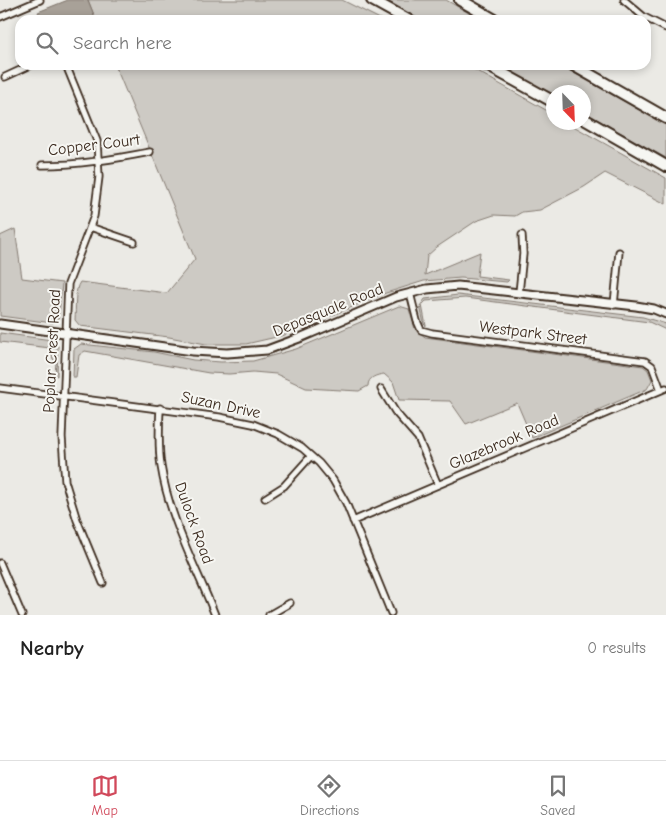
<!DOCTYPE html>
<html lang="en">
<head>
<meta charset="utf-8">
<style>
  :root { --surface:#fff; --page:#f6f6f6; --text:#222; --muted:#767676; --line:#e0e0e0; --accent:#d1495b }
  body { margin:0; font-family:"Comic Neue",sans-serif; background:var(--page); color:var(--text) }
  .compass { position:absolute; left:546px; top:85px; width:45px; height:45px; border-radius:50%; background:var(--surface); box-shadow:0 2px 8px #0003; rotate:157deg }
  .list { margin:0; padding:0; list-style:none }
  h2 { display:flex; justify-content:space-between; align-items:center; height:65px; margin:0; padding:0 20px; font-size:21px }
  h2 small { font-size:16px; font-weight:400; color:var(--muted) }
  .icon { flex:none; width:28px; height:28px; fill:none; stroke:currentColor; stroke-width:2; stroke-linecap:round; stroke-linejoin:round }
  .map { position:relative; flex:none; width:666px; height:615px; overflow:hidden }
  .search { position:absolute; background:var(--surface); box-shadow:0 2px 8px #0003; left:15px; right:15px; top:15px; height:55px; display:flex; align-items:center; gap:12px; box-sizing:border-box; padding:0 18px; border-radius:15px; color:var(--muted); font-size:19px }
  .sheet { height:145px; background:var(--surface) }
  nav { display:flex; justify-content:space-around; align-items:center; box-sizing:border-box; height:70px; border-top:1px solid var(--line); background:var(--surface); font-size:14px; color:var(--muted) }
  nav a { display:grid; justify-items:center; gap:2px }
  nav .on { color:var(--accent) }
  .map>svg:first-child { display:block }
  .green { fill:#cdcac4; stroke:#847a71 }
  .water { fill:#a8a198; stroke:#7c7167 }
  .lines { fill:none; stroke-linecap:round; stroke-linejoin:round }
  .minor-casing { stroke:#3b2a1e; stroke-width:9 }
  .tertiary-casing { stroke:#3b2a1e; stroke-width:11 }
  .motorway-casing { stroke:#3b2a1e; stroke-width:14 }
  .minor { stroke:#f6f6f2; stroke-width:5.5 }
  .tertiary { stroke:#f6f6f2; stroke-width:7 }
  .motorway { stroke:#f6f6f2; stroke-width:10 }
  .labels { text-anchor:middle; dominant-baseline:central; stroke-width:4; stroke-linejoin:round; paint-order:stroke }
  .street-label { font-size:16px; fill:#3b2a1e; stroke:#f6f6f2 }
</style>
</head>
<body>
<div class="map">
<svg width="666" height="615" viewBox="0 0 666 615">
  <rect width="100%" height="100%" fill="#ebeae5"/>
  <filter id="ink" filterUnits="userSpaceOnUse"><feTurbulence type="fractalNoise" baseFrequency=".02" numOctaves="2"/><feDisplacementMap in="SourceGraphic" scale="10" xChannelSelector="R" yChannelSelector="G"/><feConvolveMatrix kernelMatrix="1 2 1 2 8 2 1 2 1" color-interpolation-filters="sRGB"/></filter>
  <g filter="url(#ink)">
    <path class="green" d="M 88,0 L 342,0 L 382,20 L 96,20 Z
      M 386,0 L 446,0 L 481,20 L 421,20 Z
      M 115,65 L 466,65 L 553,114 L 554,122 L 568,123 L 666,178 L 666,204 L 605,173 L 584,187 L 540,210 L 522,212 L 515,216 L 494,215 L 476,221 L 437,247 L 427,256 L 425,275 L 480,252 L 477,276 L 509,280 L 507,282 L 461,278 L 424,281 L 386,293 L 285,335 L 246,344 L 206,344 L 169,337 L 80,326 L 75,320 C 76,309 74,290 80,282 L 167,293 L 195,259 Z
      M 499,65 L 560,65 L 666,125 L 666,158 L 584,112 L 584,92 L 554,92 L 553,95 Z
      M 15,229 L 22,278 L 62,283 L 59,317 L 53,323 L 0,316 L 0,236 Z
      M 458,295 L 643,317 L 666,324 L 666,330 L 649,322 L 465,298 L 426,301 L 422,305 L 426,326 L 424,324 L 420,306 L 425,299 Z
      M 399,306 L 409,309 L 415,329 L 425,337 L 643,366 L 648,370 L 652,380 L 647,389 L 532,438 L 517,403 L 466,424 L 450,401 L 399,400 L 393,382 L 384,374 C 377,375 368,377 368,386 L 359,391 L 306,388 L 276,374 L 253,372 L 229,374 L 209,373 L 85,351 L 79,355 L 76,377 L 73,377 L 74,349 L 81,344 L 154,352 L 193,360 L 221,362 L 253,361 L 296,349 Z
      M 0,333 L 52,340 L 58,346 L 57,376 L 55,375 L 56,362 L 53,359 L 50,348 L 0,342 Z"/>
    <path class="water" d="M 68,0 L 88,0 L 96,20 L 42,20 L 38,12 Z"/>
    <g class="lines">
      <defs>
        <path id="minor" d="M 624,0 L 644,17 L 666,28
          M 0,17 L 40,0
          M 66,65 L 97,141 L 99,177 L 94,216 L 68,284 L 62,437 L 65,481 L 77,520 L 103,583
          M 5,77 L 31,65
          M 42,165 C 79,165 114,159 150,152
          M 90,227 L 134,242
          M 410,293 L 417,321 L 421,330 L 432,333 L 645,361 L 652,366 L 661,390
          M 519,293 L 523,254 L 522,235
          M 614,305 L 619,252
          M 0,388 L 219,417 L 253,424 L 278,434 L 302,448 L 319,463 L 333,480 L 346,503 L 391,613
          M 381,389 L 396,413 L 418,438 L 438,485
          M 160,408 C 159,427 158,447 161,466 C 169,518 196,567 215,615
          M 265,498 L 284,486 L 311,456
          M 353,521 L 666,388
          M 0,563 L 22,615
          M 269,615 L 290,603"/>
        <path id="tertiary" d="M 0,324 L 193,351 L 227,353 L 267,350 L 302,337 L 396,297 L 427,289 L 458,286 L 636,306 L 654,309 L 666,314"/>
        <path id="motorway" d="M 372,0 L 408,20
          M 460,0 L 495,20
          M 487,65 L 554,102
          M 573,65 L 666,118
          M 584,119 L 666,166"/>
      </defs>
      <use href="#minor" class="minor-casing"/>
      <use href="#tertiary" class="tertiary-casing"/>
      <use href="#motorway" class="motorway-casing"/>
      <use href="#minor" class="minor"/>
      <use href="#tertiary" class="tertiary"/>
      <use href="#motorway" class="motorway"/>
    </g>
  </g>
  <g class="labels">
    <g class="street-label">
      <text transform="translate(94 145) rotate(-7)">Copper Court</text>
      <text transform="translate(328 310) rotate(-22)">Depasquale Road</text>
      <text transform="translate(533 333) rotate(7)">Westpark Street</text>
      <text transform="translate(52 351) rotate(-87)">Poplar Crest Road</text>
      <text transform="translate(221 405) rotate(12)">Suzan Drive</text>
      <text transform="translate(504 442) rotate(-23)">Glazebrook Road</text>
      <text transform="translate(194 523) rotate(70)">Dulock Road</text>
    </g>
  </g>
</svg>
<svg class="compass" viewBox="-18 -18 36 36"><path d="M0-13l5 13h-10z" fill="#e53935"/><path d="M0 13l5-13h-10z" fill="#767676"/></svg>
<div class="search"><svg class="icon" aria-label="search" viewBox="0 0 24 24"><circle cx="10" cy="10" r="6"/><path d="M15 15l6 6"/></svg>Search here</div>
</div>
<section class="sheet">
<h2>Nearby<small>0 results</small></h2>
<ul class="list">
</ul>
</section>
<nav>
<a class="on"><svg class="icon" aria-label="map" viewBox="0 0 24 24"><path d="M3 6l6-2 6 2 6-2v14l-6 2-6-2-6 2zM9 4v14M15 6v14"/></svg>Map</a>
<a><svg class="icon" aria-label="directions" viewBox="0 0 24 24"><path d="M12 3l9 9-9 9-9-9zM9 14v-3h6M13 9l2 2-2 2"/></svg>Directions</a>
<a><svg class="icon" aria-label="saved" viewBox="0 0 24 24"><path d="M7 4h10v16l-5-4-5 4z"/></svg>Saved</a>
</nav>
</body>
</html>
